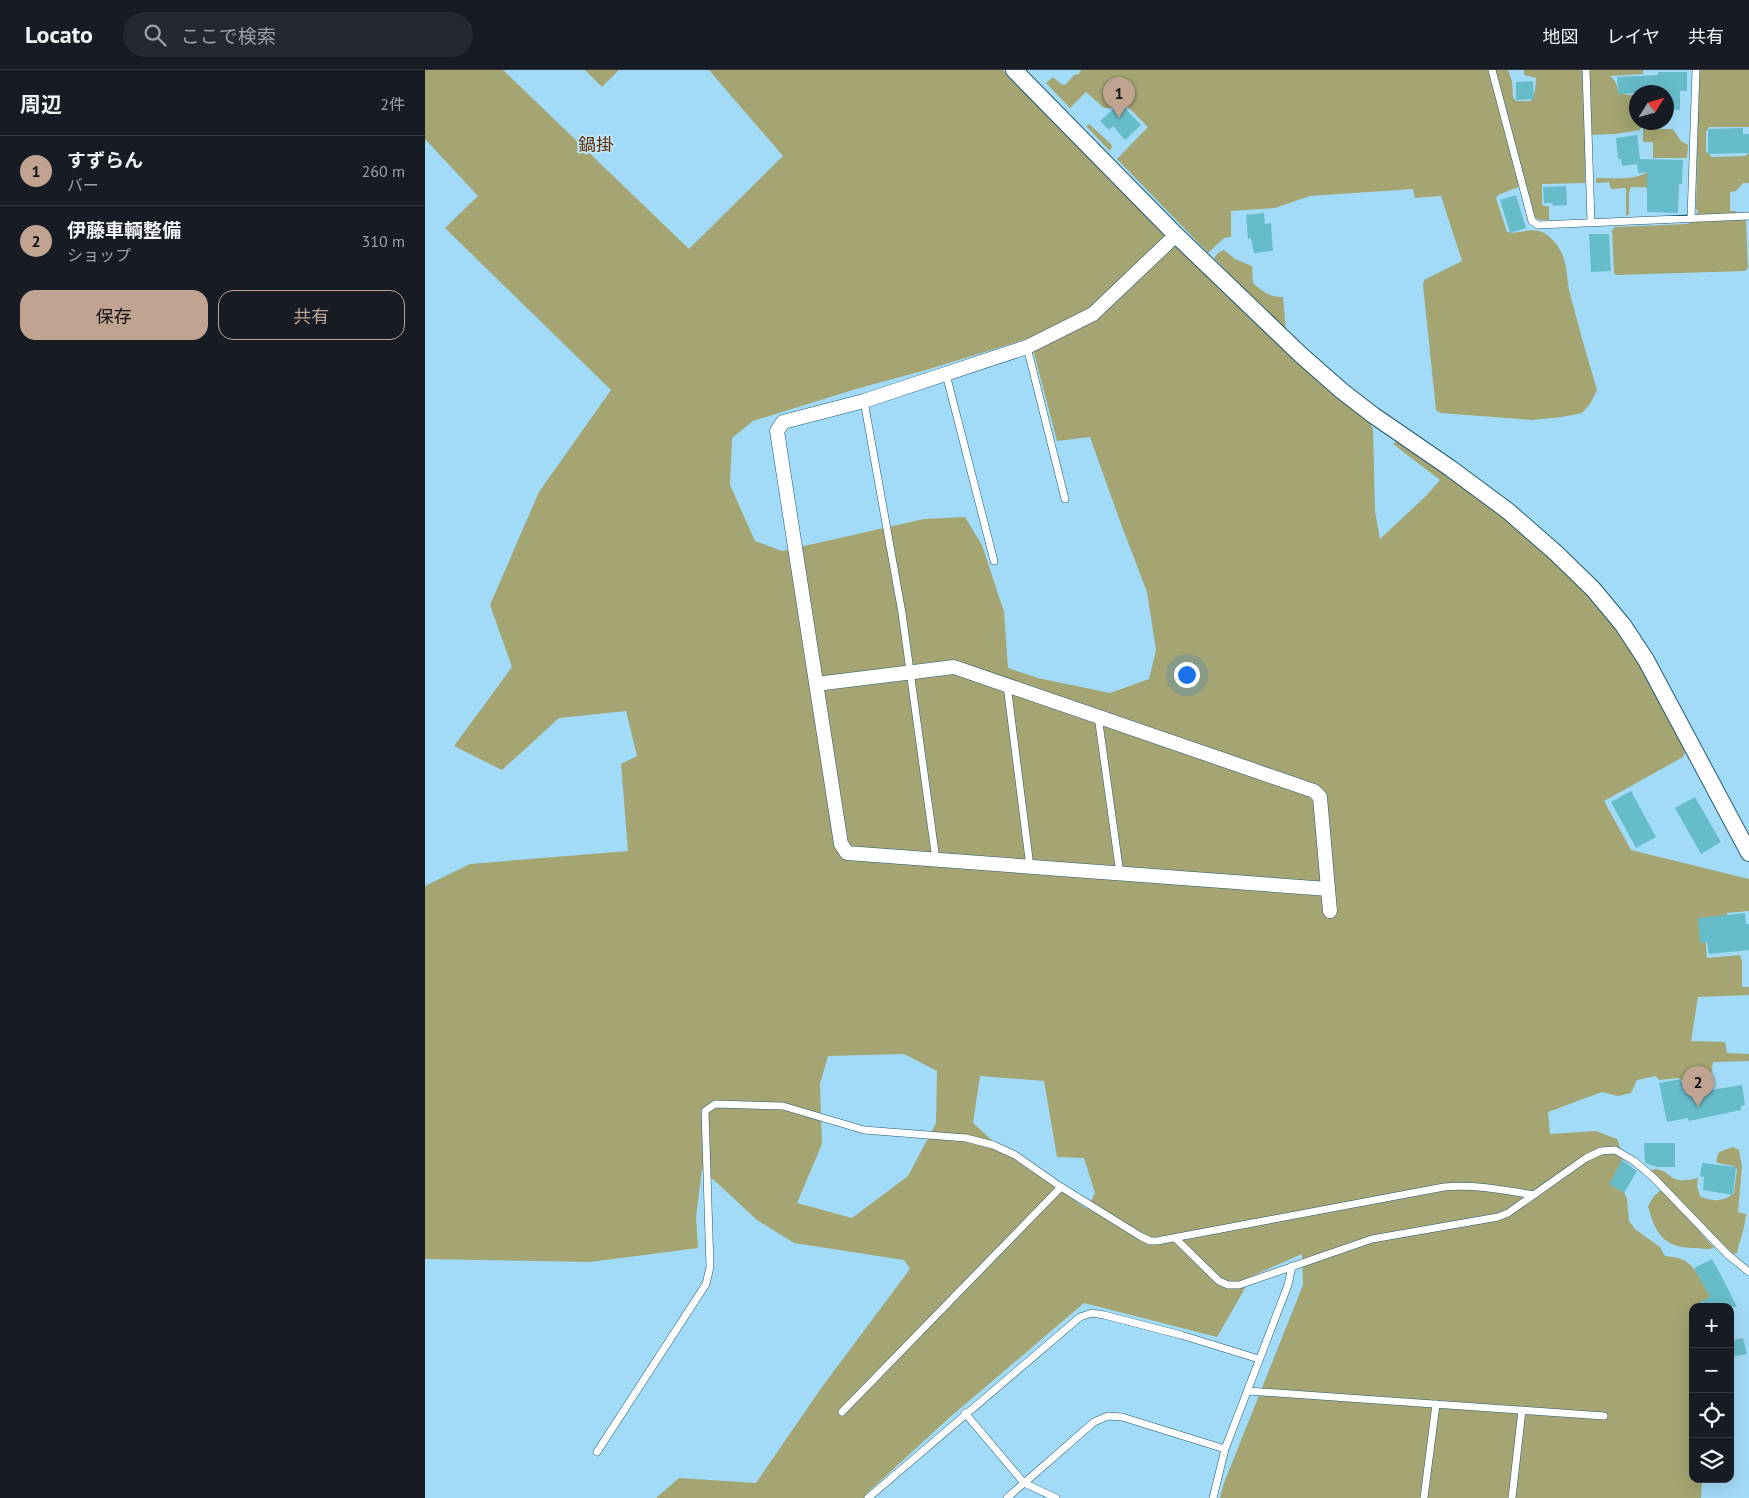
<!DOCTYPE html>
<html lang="ja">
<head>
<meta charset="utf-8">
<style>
  :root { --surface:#171b24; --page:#242831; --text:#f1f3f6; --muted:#9ea1a6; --line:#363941; --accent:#c0a391 }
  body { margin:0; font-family:"PT Sans","Noto Sans JP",sans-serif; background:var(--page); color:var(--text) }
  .controls { position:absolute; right:15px; bottom:15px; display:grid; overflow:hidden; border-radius:10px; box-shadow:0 5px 20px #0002 }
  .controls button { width:45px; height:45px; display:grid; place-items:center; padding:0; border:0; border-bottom:1px solid var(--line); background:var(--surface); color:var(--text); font:25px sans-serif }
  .compass { position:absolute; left:1204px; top:15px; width:45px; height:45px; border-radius:50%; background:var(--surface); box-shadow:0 5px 20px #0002; rotate:53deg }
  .you { position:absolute; left:761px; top:604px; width:18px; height:18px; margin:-12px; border:4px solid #fff; border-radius:50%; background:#1a73e8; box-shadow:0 0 0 8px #1a73e833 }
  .badge { display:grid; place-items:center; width:32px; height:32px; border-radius:50%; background:var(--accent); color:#111; font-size:16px; font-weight:700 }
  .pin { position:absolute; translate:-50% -41px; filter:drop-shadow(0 1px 2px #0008) }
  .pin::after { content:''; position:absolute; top:26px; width:18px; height:15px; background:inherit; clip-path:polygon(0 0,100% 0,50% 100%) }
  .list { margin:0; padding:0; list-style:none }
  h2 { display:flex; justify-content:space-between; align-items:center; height:65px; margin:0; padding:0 20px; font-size:21px }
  h2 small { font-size:16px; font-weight:400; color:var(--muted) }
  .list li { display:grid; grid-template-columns:32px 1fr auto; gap:15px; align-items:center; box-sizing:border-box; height:70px; padding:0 20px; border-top:1px solid var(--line) }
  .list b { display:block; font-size:19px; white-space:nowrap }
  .list p { margin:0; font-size:16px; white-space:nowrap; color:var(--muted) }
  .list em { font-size:16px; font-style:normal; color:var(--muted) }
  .actions { display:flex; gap:10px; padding:15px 20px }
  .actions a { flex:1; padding:11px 0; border:1px solid var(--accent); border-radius:15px; text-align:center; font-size:18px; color:var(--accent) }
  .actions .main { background:var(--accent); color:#111 }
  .icon { flex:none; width:28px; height:28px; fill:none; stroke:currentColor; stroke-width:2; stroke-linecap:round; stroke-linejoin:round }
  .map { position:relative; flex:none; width:1324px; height:1428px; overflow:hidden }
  header { display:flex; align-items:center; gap:30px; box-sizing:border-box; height:70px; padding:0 25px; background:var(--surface); border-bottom:1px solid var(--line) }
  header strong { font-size:24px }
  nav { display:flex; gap:28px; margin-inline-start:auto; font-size:18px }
  .search { width:350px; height:45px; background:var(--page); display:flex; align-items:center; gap:12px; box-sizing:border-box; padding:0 18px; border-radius:28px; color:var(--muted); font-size:19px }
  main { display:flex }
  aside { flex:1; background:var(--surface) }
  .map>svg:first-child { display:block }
  .green { fill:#a4a572; fill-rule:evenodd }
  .building { fill:#67bcca }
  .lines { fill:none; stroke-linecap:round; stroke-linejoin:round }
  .service-casing { stroke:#215971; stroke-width:8 }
  .minor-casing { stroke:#215971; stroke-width:15 }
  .tertiary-casing { stroke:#215971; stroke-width:18 }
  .service { stroke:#fff; stroke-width:7 }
  .minor { stroke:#fff; stroke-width:14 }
  .tertiary { stroke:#fff; stroke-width:16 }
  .labels { text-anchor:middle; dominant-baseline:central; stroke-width:4; stroke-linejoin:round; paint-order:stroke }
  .quarter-label { font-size:18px; fill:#692c00; stroke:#bae7fd }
</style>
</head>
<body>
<header>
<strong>Locato</strong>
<div class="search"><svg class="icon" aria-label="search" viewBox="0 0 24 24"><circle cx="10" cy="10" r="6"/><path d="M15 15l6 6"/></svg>ここで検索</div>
<nav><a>地図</a><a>レイヤ</a><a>共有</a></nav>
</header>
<main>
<aside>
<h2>周辺<small>2件</small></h2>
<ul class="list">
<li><span class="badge">1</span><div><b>すずらん</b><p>バー</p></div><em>260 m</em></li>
<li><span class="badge">2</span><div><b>伊藤車輌整備</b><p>ショップ</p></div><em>310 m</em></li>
</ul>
<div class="actions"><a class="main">保存</a><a>共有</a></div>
</aside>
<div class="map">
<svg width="1324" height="1428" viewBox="0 0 1324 1428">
  <rect width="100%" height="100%" fill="#a2dbf7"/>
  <path class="green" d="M 0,0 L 78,0 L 264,179 L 358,86 L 284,0 L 578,0 L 767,191 L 944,352 L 948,359 L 950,441 L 955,469 L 1002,425 L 1015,410 L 968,374 L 972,371 L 1017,400 L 1088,455 L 1132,492 L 1194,559 L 1225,612 L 1260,682 L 1258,687 L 1179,731 L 1206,780 L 1324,809 L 1324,841 L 1302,843 L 1303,858 L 1280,862 L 1282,888 L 1315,885 L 1317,891 L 1317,917 L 1324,917 L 1324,925 L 1273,927 L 1266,971 L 1300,972 L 1302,983 L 1324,984 L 1324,991 L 1288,992 L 1286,1006 L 1257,1010 L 1254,1008 L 1234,1010 L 1231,1006 L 1212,1010 L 1206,1023 L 1193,1026 L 1177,1022 L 1123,1042 L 1125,1064 L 1171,1061 L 1192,1069 L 1196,1080 L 1198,1094 L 1195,1112 L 1202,1129 L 1204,1151 L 1210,1159 L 1235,1177 L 1240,1186 C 1245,1187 1251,1187 1256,1189 C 1270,1194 1278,1214 1285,1227 L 1276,1232 L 1278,1237 L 1268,1237 L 1268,1278 L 1266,1279 L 1268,1294 L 1268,1409 L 1277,1409 L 1276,1428 L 795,1428 L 799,1413 L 878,1215 L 877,1184 L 827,1206 L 792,1267 L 659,1233 L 524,1348 L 441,1424 L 439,1428 L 231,1428 L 254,1408 L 331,1413 L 397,1317 L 485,1199 L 479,1190 L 369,1173 L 332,1150 L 277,1099 L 271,1147 L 273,1178 L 165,1192 L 0,1189 L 0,816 L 45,794 L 203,781 L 196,694 L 212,686 L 201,641 L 134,648 L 77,700 L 29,676 L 87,597 L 65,535 L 114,422 L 186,320 L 20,158 L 53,126 L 0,69 ZM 605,268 L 632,371 L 665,367 L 696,454 L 722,522 L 731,580 L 724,609 L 685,623 L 613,608 L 583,598 L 579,542 L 557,475 L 540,447 L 499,449 L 357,481 L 330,471 L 305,415 L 307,368 L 328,351 L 431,319 L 501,300 ZM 479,984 L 512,1001 L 511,1053 L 483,1106 L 427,1148 L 372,1133 L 397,1074 L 395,1014 L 403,986 ZM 555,1006 L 619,1011 L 632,1087 L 659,1088 L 670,1123 L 662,1139 L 582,1084 L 548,1053 Z
    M 160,0 L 194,0 L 177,17 Z
    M 656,0 L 1083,0 L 1087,11 L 1088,27 L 1091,31 L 1106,31 L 1110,21 L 1111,8 L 1099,5 L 1099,0 L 1159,0 L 1159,2 L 1165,2 L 1165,0 L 1218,0 L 1218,4 L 1185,6 C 1199,17 1183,25 1211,25 L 1212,52 L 1218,53 L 1215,60 L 1190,64 L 1160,65 L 1160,113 L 1117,114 L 1117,135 L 1124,137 L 1124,150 L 1115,150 L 1110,148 L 1101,114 L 1073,125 L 1071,128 L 1082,162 C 1095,165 1106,156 1119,163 C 1127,167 1135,178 1138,186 C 1142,196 1142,209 1144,220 C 1153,254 1162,287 1172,320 L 1165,334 L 1157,343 L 1137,347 L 1107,350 L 1016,343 L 1011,340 L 998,215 L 999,210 L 1037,191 L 1016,126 L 990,128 L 988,119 L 885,126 L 850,138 L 806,141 L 806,167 L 799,168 L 783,183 L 692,89 L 723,57 L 697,31 L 694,30 L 685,38 L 679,38 L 661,22 L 645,38 L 621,13 L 628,7 L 636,14 L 640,15 L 649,5 L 654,4 Z
    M 1274,0 L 1324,0 L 1324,57 L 1284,57 L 1281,62 L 1281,81 L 1287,87 L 1320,86 L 1324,83 L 1324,113 L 1318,113 L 1311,121 L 1305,122 L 1305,141 L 1310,141 L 1321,149 L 1323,198 L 1320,201 L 1191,205 L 1189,203 L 1187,160 L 1190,157 L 1263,154 L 1267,151 L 1273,141 L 1271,139 Z
    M 664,54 L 686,74 L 687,77 L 685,81 L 661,56 Z
    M 1218,59 L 1248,59 L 1256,71 L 1263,75 L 1262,88 L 1228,88 L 1228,72 L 1218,72 Z
    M 1223,101 L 1242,118 L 1206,117 L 1204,122 L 1204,144 L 1201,146 L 1201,118 L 1186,119 L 1184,112 L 1171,113 L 1171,108 C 1185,108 1213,111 1223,101 Z
    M 799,180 L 810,189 L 827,196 L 828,213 C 837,221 846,228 858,227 L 861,262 L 789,188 L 793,183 Z
    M 1308,1077 L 1314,1080 L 1317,1097 L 1313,1142 L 1321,1144 C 1320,1158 1315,1169 1312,1183 L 1308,1184 L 1276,1152 L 1274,1158 L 1276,1163 L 1289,1178 C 1282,1180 1276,1178 1269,1178 C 1239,1178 1230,1163 1223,1136 L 1229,1126 L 1236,1120 L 1225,1101 L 1230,1099 C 1242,1101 1239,1102 1248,1108 C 1255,1112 1266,1110 1273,1108 L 1272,1116 L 1275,1126 C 1286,1132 1299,1132 1309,1123 L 1312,1099 L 1309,1096 L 1293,1093 L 1291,1091 L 1294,1082 Z"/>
  <path class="building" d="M 1233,2 L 1262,2 L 1262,21 L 1255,21 L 1255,40 L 1242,39 L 1242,21 L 1217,21 L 1217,22 L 1212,23 L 1193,24 L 1192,7 L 1233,5 Z
    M 1108,11 L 1109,29 L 1091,30 L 1091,12 Z
    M 695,33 L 716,55 L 700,70 L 688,56 L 684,60 L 675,51 Z
    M 1318,58 L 1318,64 L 1324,64 L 1324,83 L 1283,84 L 1283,59 Z
    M 1212,65 L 1215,89 L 1258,90 L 1257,114 L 1254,114 L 1253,143 L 1222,142 L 1222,102 L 1213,103 L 1212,94 L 1197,96 L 1196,89 L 1193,89 L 1191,68 Z
    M 1141,116 L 1142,135 L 1128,136 L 1127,133 L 1119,133 L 1118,117 Z
    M 1091,125 L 1101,158 L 1085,163 L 1075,130 Z
    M 839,143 L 840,154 L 846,153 L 848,181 L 829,183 L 826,168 L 823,169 L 821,145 Z
    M 1164,164 L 1184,164 L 1186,201 L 1166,202 Z
    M 1206,721 L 1231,767 L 1211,778 L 1186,732 Z
    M 1270,727 L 1296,772 L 1276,784 L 1250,738 Z
    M 1320,843 L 1321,854 L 1324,854 L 1324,880 L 1284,884 L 1282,872 L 1275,873 L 1273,848 Z
    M 1283,1007 L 1286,1020 L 1317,1015 L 1320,1035 L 1316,1036 L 1316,1040 L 1264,1051 L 1263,1048 L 1242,1052 L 1234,1013 L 1256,1009 L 1256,1012 Z
    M 1219,1073 L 1250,1073 L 1250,1097 L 1232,1097 L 1220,1093 Z
    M 1197,1090 L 1212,1101 L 1199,1123 L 1184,1114 Z
    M 1277,1093 L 1311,1097 L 1308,1125 L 1278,1120 L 1279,1107 L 1275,1106 Z
    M 1287,1189 L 1299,1211 L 1312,1237 L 1267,1237 L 1285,1227 L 1269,1198 Z
    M 1318,1268 L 1322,1284 L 1305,1287 L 1305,1271 Z"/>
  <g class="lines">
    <defs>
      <path id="service" d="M 1067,0 L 1107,151 L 1113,155 L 1324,146
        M 1161,0 L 1166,152
        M 1266,148 L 1271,0
        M 602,277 L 640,429
        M 521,304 L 569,491
        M 439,331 L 477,543 L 511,790
        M 582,615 L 605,797
        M 673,646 L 695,804
        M 750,1168 L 794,1211 L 803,1215 L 814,1215 L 947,1169 L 1073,1147 L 1083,1143 L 1161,1088 L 1176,1081 L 1190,1080 L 1209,1091 L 1229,1108 L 1302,1184 L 1324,1202
        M 823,1321 L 1179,1346
        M 417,1342 L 636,1117 L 715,1166 L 725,1171 L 732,1171 L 1019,1117 C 1049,1114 1080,1120 1109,1125
        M 540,1343 L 599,1413 L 631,1428
        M 172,1382 L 281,1214 L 285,1197 L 280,1041 L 290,1034 L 358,1036 L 439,1060 L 541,1068 L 568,1075 L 590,1085 L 636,1117
        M 443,1428 L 655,1247 L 667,1243 L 679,1245 L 756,1265 L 834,1289
        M 582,1428 L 669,1352 L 683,1346 L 697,1347 L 800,1379
        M 788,1428 L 800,1379 L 863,1215 L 867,1196
        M 999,1428 L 1011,1334
        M 1087,1428 L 1097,1340"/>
      <path id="minor" d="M 391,614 L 529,597 L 889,721 L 895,727 L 903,819 L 422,783 L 416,774 L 352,361 L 358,352 L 439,331 L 602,277 L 668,244 L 751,165
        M 903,819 L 905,841"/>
      <path id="tertiary" d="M 589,0 L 751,165 L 876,285 L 917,321 L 948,345 L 1025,398 L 1083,441 L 1131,483 L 1168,519 L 1198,555 L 1221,590 L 1324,783"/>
    </defs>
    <use href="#service" class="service-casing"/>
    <use href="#minor" class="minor-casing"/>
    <use href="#tertiary" class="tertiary-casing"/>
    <use href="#service" class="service"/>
    <use href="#minor" class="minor"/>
    <use href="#tertiary" class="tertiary"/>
  </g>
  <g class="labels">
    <g class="quarter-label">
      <text x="171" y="74">鍋掛</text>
    </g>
  </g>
</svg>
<div class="controls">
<button>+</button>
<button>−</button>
<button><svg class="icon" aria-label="locate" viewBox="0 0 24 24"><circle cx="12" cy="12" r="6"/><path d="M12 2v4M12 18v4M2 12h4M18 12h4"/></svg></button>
<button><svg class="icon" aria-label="layers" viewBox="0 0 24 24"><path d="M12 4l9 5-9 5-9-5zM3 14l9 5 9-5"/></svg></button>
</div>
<svg class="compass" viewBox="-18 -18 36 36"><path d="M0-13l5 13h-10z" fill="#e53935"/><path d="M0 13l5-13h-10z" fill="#9ea1a6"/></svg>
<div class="you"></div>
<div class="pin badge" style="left:694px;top:48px">1</div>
<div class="pin badge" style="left:1273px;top:1037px">2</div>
</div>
</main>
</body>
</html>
